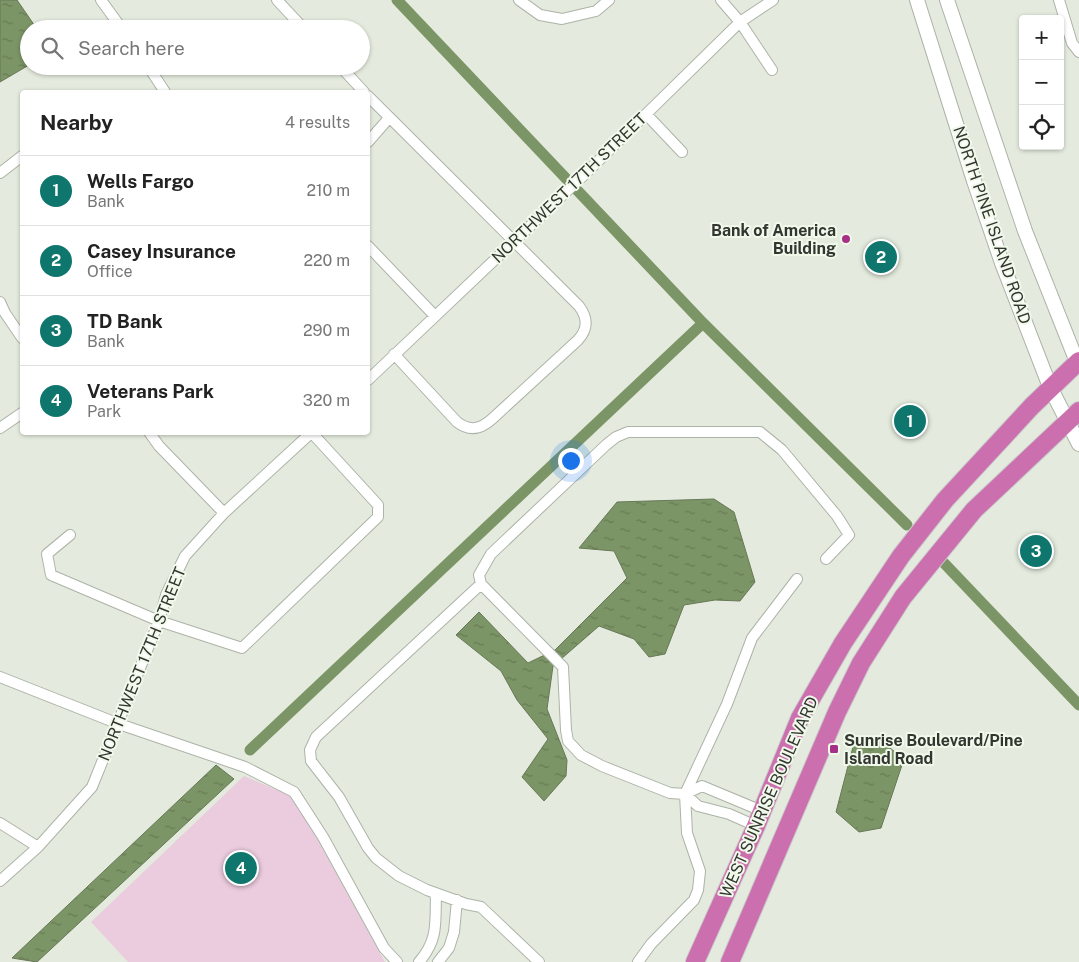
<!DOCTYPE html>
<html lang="en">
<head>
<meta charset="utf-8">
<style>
  :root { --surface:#fff; --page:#f6f6f6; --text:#222; --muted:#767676; --line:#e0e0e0; --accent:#0f766e }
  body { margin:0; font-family:"Public Sans",sans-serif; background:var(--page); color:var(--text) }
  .controls { position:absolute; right:15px; top:15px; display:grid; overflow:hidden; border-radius:5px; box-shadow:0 1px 4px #0004 }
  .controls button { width:45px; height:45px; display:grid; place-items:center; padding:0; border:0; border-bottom:1px solid var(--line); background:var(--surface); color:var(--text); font:25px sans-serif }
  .you { position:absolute; left:570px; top:460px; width:18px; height:18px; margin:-12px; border:4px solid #fff; border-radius:50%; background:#1a73e8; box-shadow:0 0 0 8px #1a73e833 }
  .badge { display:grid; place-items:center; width:32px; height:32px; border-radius:50%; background:var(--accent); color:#fff; font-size:16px; font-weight:700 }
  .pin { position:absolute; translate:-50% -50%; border:2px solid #fff; box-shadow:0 1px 5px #0006 }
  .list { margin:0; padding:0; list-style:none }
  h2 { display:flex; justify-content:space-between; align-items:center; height:65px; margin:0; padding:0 20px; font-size:21px }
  h2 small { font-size:16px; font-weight:400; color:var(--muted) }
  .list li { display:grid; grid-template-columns:32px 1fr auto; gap:15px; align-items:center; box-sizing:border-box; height:70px; padding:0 20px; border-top:1px solid var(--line) }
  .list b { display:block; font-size:19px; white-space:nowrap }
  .list p { margin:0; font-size:16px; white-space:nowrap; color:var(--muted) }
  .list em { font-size:16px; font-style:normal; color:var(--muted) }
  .icon { flex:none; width:28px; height:28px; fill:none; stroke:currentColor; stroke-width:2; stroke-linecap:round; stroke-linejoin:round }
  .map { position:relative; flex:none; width:1079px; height:962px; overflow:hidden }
  .search { position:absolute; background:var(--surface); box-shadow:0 1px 4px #0004; left:20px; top:20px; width:350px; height:55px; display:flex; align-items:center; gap:12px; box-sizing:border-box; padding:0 18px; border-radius:28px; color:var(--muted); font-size:19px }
  .panel { position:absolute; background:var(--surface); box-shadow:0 1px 4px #0004; left:20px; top:90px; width:350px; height:345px; border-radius:5px }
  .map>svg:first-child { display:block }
  .green { fill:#ebcbde }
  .water { fill:url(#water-ripples); stroke:#667856 }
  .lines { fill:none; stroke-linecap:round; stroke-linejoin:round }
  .canal { stroke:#7c9566; stroke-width:11 }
  .street-casing { stroke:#acb3a7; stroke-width:12 }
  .secondary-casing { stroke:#acb3a7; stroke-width:16 }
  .highway-casing { stroke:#cacac9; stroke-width:20 }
  .street { stroke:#fff; stroke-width:10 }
  .secondary { stroke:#fff; stroke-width:14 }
  .highway { stroke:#cb6fae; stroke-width:18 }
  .poi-dot { fill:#a73087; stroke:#f1f9eb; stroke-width:2 }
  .labels { text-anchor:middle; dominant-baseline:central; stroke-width:4; stroke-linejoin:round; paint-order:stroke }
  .street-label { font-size:16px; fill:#323530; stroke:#f1f9eb }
  .poi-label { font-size:16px; font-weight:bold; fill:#323530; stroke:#f1f9eb; text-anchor:end }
</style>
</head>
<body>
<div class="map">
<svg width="1079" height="962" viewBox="0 0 1079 962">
  <defs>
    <pattern id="water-ripples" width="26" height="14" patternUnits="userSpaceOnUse" patternTransform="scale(1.25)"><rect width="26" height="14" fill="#7c9566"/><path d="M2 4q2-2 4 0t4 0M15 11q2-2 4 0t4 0" fill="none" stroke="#667a54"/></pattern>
  </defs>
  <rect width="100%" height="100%" fill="#e4ebde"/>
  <path class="green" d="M 244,776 L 289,795 L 303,813 L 385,962 L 128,962 L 91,922 Z"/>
  <path class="water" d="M 0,0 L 17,0 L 37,29 L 29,29 L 29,65 L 0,82 Z
    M 714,499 L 734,512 L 755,582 L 740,601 L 715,600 L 684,605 L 665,654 L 649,657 L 634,639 L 599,626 L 553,666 L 547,709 L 567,760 L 566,776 L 544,801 L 522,777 L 548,739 L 517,700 L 501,671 L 456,635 L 479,612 L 528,663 L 555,650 L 627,578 L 614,551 L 579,548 L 617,502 Z
    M 881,741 L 904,759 L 881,828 L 859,832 L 836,812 L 854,743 Z
    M 216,765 L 234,779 L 37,962 L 12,958 Z"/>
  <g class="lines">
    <path class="canal" d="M 397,0 L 703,323 L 907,525
      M 944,563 L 1079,705
      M 250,750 L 703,323"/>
    <defs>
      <path id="street" d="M 101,0 L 122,29
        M 277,0 L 304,29
        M 519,0 L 540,15 L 562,19 L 596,11 L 609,0
        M 721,0 L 740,22 L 772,70
        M 1059,0 L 1072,43 L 1079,52
        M 148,66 L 165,92
        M 340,66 L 364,92
        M 368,96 L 579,306 C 588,318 588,329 578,340 L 492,419 C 481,429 470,432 457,422 L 394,354
        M 646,114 L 682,152
        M 368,142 L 389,118
        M 0,173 L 22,156
        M 368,246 L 435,316
        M 0,302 L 5,313 L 22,338
        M 368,380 L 585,174 L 740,22 L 773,0
        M 0,428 L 22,413
        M 149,432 L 159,446 L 224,513
        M 70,535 L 47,554 L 51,575 L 159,621 L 242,648 L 378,517 L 378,505 L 312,433
        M 481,584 L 316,737 L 310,750 L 311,761 L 339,797 L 368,848 L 376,858 L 399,876 L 427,890 L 466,904 L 481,907 L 539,962
        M 0,677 L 119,724 L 245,767 L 294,792 L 323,837 L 384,948 L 397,962
        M 685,794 L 698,806 L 729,814 L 756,826
        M 762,811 L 702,786 L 685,794 L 670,793 L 602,766 L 581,755 L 568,741 L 566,730 L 563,667 L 481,584 L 479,575 L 491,554 L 606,445 L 616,437 L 628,432 L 760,432 L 782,450 L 837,516 L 849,535 L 826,559
        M 0,823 L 38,847
        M 0,881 L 38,847 L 92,787 L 159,621 L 166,595 L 185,556 L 224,513 L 312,432
        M 419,962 C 439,939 435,922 436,893
        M 438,962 L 449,948 L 454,932 L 457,900
        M 638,962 L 651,944 L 694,900 L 698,890 L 700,871 L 687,833 L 685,794 L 727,704 L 752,638 L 797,579"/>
      <path id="secondary" d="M 917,0 L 974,181 L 1002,263 L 1050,387 L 1079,444
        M 947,0 L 1025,231 L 1079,367"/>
      <path id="highway" d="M 695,962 L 756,826 L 800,718 L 843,643 L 901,556 L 945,500 L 1032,406 L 1079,361
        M 730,962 L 837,712 L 861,663 L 903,597 L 974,510 L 1079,411"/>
    </defs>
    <use href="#street" class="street-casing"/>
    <use href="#secondary" class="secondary-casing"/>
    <use href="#highway" class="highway-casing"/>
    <use href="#street" class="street"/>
    <use href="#secondary" class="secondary"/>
    <use href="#highway" class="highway"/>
  </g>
  <g class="poi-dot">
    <circle cx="846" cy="239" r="5"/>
    <rect x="829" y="744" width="10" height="10" rx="2.5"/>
  </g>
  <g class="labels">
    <g class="street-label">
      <text transform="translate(569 188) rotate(-44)">NORTHWEST 17TH STREET</text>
      <text transform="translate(992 225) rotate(71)">NORTH PINE ISLAND ROAD</text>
      <text transform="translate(142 664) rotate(-68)">NORTHWEST 17TH STREET</text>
      <text transform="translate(769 797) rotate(-66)">WEST SUNRISE BOULEVARD</text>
    </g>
    <g class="poi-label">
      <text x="836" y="230">Bank of America<tspan x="836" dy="18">Building</tspan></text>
      <text x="844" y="740" text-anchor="start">Sunrise Boulevard/Pine<tspan x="844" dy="18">Island Road</tspan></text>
    </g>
  </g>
</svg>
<div class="controls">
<button>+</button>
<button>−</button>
<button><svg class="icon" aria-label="locate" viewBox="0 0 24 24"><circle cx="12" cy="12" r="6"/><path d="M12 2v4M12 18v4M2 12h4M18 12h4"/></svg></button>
</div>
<div class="you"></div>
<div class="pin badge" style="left:910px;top:421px">1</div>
<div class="pin badge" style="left:881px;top:257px">2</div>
<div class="pin badge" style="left:1036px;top:551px">3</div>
<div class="pin badge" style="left:241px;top:868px">4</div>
<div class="search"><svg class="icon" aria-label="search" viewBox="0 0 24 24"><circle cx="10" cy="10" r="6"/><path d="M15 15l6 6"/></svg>Search here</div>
<section class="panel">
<h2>Nearby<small>4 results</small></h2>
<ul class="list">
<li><span class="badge">1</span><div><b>Wells Fargo</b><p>Bank</p></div><em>210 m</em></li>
<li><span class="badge">2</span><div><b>Casey Insurance</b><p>Office</p></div><em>220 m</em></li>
<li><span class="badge">3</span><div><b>TD Bank</b><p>Bank</p></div><em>290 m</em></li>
<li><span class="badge">4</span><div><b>Veterans Park</b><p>Park</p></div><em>320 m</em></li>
</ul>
</section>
</div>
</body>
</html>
